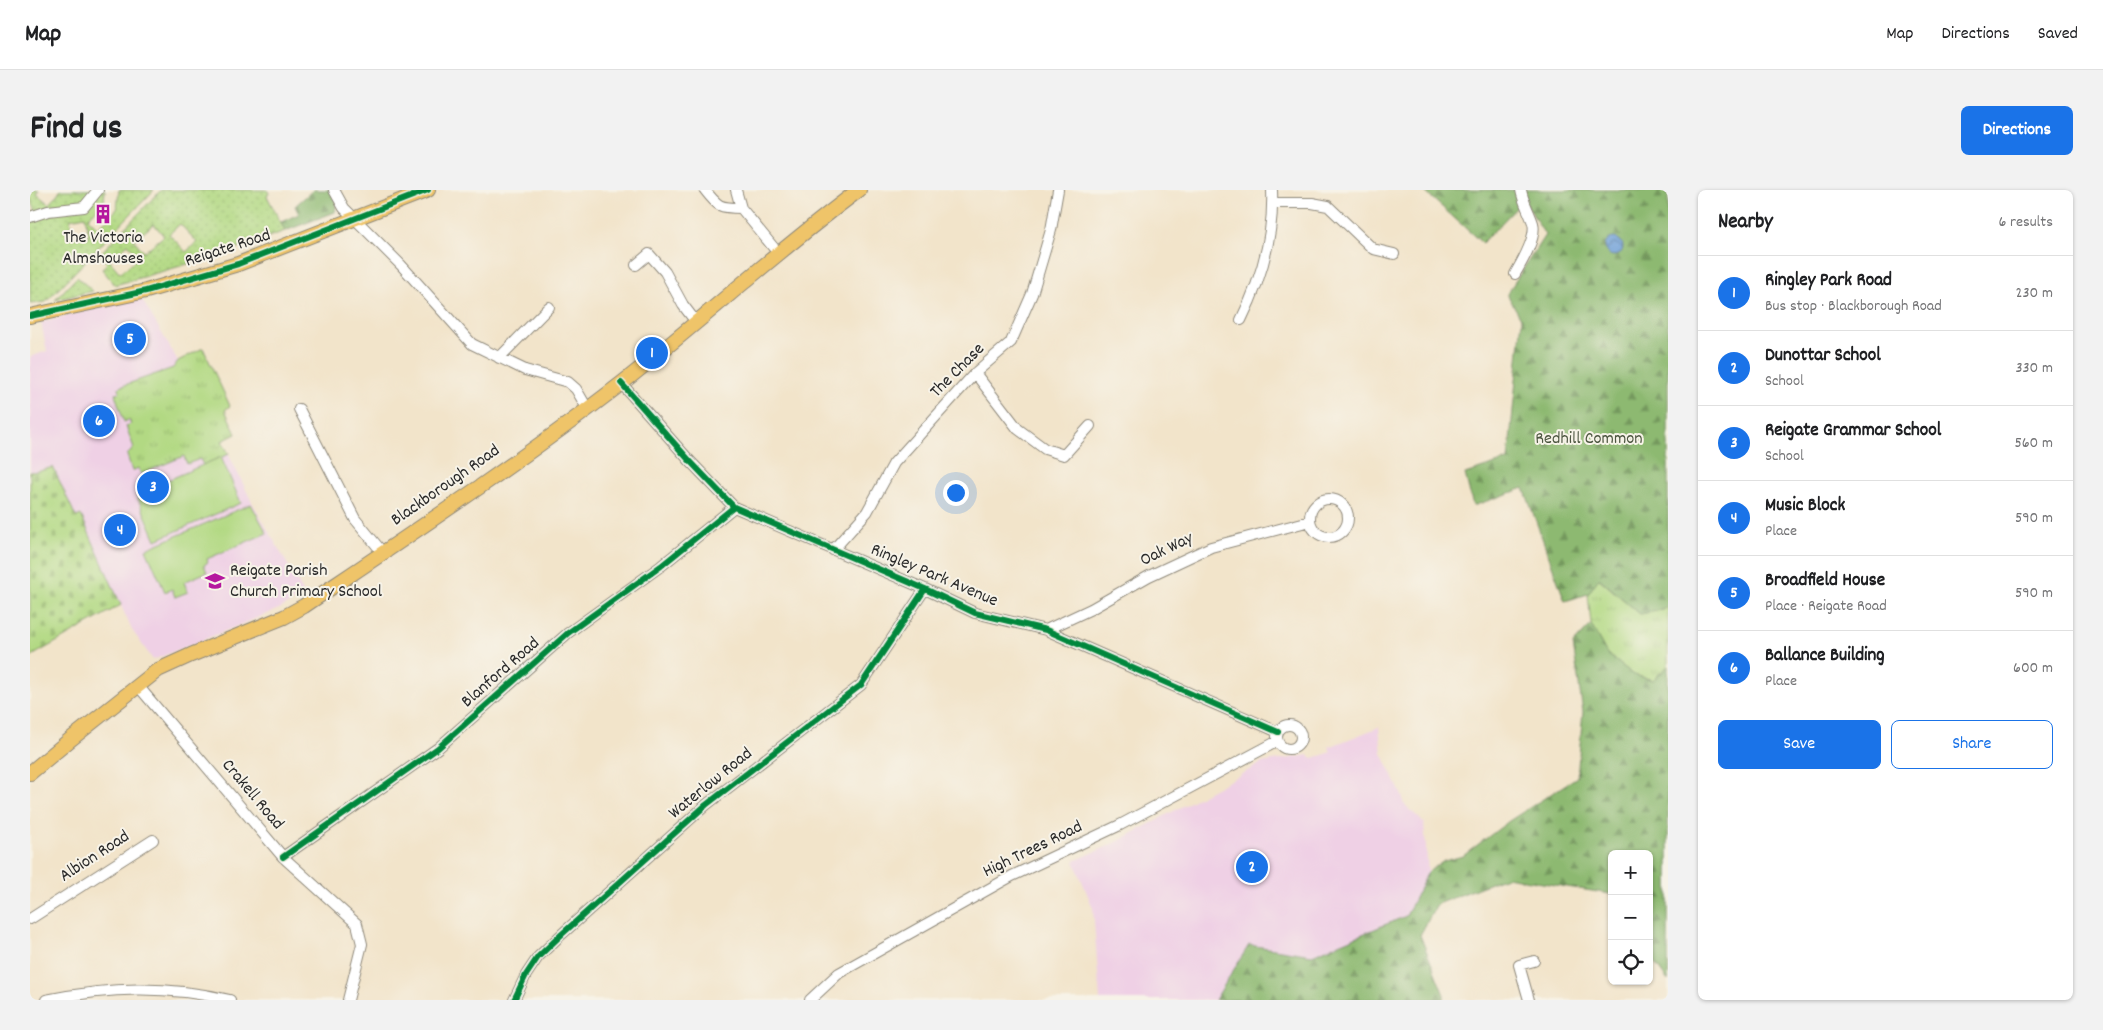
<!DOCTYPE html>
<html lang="en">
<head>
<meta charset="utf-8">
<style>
  :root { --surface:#fff; --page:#f2f2f2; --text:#202124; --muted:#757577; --line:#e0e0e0; --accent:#1a73e8 }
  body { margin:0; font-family:Dekko,sans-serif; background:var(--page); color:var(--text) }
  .controls { position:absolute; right:15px; bottom:15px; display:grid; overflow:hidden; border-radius:8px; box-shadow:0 1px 4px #0004 }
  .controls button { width:45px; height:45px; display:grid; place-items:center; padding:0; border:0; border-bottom:1px solid var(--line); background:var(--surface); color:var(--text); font:25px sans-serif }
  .you { position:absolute; left:925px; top:302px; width:18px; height:18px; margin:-12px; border:4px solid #fff; border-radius:50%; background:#1a73e8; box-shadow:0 0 0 8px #1a73e833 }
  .badge { display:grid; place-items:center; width:32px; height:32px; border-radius:50%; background:var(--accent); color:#fff; font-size:16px; font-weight:700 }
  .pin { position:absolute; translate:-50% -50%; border:2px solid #fff; box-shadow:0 1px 5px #0006 }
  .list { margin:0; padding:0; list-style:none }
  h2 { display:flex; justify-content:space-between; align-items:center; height:65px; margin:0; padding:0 20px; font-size:21px }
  h2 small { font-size:16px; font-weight:400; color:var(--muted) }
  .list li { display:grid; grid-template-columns:32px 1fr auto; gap:15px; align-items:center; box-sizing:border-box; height:75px; padding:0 20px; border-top:1px solid var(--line) }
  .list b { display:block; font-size:19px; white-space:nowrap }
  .list p { margin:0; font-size:16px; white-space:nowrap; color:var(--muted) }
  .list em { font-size:16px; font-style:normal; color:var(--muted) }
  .actions { display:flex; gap:10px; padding:15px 20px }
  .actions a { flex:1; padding:11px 0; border:1px solid var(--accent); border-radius:8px; text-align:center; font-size:18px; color:var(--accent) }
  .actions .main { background:var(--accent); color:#fff }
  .icon { flex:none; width:28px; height:28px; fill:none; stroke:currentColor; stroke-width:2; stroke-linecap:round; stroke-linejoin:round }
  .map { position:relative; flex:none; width:1638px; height:810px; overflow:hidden; border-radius:8px }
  header { display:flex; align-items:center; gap:30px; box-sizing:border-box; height:70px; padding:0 25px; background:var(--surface); border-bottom:1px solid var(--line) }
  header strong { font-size:24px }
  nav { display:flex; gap:28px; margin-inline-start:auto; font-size:18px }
  .intro { display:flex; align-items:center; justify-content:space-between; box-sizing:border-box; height:120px; padding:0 30px }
  h1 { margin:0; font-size:35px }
  .button { padding:12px 22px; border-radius:8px; background:var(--accent); color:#fff; font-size:18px; font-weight:700 }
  main { display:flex; gap:30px; padding:0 30px }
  aside { flex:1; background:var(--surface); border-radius:8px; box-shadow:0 1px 4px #0004 }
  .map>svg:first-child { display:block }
  .built { fill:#efd0e5 }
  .grass { fill:url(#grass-tufts); stroke:#6e8257 }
  .forest { fill:url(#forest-firs); stroke:#5c724e }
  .cemetery { fill:url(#cemetery-stones); stroke:#6e8257 }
  .park { fill:#b2d983; stroke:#6e8257 }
  .garden { fill:url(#garden-dots); stroke:#6e8257; fill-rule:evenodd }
  .water { fill:url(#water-waves); stroke:#4c6582 }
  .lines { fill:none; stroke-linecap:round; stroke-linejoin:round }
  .minor-casing { stroke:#8e887a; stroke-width:12 }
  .major-casing { stroke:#8e887a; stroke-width:16 }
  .minor { stroke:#fff; stroke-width:10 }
  .major { stroke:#efc469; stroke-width:14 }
  .cycleway-casing { stroke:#f7f3e8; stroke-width:9 }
  .cycleway { stroke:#00873e; stroke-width:6 }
  .labels { text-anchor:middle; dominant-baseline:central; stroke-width:4; stroke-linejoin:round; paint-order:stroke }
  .poi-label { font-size:18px; fill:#2b2b2b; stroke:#f7f3e8 }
  .street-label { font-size:18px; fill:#2b2b2b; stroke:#f7f3e8 }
  .park-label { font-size:18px; fill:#4d5641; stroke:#f7f3e8 }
</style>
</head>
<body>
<header>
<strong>Map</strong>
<nav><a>Map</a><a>Directions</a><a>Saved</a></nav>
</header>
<div class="intro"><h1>Find us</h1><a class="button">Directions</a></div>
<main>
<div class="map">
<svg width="1638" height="810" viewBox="0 0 1638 810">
  <defs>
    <pattern id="grass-tufts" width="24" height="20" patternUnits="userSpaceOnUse" patternTransform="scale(1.25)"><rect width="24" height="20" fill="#b2d983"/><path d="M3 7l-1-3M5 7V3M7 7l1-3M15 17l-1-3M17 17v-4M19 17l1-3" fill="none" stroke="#99ba71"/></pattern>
    <pattern id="forest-firs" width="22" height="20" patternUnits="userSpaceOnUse" patternTransform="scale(1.25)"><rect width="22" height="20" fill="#8db971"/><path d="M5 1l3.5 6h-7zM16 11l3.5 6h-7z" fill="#73975d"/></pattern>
    <pattern id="cemetery-stones" width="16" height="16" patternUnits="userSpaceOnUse" patternTransform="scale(1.25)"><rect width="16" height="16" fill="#b2d983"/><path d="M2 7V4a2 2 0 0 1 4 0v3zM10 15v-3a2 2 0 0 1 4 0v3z" fill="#99ba71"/></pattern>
    <pattern id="garden-dots" width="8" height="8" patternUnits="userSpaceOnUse" patternTransform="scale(1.25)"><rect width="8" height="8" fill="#b2d983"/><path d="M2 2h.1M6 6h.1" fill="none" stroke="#99ba71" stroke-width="1.8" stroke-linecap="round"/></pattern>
    <pattern id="water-waves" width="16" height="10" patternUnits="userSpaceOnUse" patternTransform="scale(1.25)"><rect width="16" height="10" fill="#6d9fd8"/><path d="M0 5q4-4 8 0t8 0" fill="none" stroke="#5a82af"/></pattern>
  </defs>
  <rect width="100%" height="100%" fill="#f7f3e8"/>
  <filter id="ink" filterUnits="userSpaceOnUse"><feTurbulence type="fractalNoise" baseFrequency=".02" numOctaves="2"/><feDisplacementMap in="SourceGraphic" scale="10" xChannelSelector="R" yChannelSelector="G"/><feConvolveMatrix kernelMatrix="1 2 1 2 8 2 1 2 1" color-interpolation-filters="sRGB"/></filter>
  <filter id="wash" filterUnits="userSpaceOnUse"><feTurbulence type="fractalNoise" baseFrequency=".0096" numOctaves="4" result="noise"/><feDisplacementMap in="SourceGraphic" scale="20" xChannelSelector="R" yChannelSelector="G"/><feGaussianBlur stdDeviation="1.12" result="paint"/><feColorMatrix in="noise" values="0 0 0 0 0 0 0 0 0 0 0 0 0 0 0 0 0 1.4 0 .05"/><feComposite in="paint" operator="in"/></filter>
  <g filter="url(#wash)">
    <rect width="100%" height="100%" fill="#f2e4ca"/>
    <path class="built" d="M 110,106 L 148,171 L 173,158 L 200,216 L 195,220 L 206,244 L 192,251 L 222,312 L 275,405 L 249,419 L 123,470 L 102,440 L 51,326 L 46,327 L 23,278 L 0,282 L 0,167 L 17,161 L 11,132 Z
      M 1349,537 L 1352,563 L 1373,608 L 1373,613 L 1394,633 L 1398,682 L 1407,714 L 1390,745 L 1412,810 L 1070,810 L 1063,718 L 1044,671 L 1083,654 L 1232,573 L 1278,565 L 1283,568 L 1296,564 L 1301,562 L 1299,557 Z"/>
    <path class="grass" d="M 173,158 L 200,216 L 195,220 L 206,244 L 192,251 L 199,264 L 173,275 L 170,269 L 157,274 L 154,266 L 111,284 L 108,278 L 102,281 L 97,265 L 104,258 L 96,236 L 101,234 L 99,230 L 94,232 L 85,204 L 90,202 L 89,197 L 143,178 L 148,171 Z
      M 1568,388 L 1610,424 L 1632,420 L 1638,416 L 1638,476 L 1623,490 L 1604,485 L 1577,464 L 1561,435 L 1558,404 Z"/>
    <path class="forest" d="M 283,0 L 302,0 L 307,11 L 305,22 L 255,41 L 251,32 L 269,24 L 265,16 Z
      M 1393,0 L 1638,0 L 1638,416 L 1632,420 L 1610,424 L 1569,388 L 1558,404 L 1535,411 L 1494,298 L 1443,316 L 1435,284 L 1478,270 L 1492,130 L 1477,104 L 1515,45 L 1494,10 L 1452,53 Z
      M 1561,435 L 1577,464 L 1604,485 L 1623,490 L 1638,476 L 1638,791 L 1619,765 L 1619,664 L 1582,664 L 1582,706 L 1580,704 L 1476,687 L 1407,714 L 1390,745 L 1414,805 L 1414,810 L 1185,810 L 1219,755 L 1282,765 L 1376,726 L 1398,682 L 1414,671 L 1433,666 L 1479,631 L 1547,587 L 1553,522 L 1543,454 Z"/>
    <path class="cemetery" d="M 23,277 L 46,327 L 51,325 L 91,415 L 0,467 L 0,282 L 10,281 Z"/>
    <path class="park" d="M 191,267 L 211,313 L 126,350 L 106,304 Z
      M 221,314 L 237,343 L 177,369 L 178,372 L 174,375 L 177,382 L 154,392 L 158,402 L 145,407 L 142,399 L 135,402 L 116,359 Z"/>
    <path class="garden" d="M 0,0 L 9,0 L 7,4 L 19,14 L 31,0 L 75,0 L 74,12 L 58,28 L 68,38 L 87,19 L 89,0 L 124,0 L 16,112 L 0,114 L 0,23 L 6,21 L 0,8 ZM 55,26 L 59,45 L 44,48 L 40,29 Z
      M 131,0 L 237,0 L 239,3 L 237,6 L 255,41 L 185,66 L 85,95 L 72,79 L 77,73 L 71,67 L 69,69 L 67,67 ZM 124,34 L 134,46 L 114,62 L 104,50 ZM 150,34 L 167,52 L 156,62 L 139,44 ZM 98,54 L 109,67 L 90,83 L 79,70 Z
      M 47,87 L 63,101 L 25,110 Z"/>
    <path class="water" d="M1575 57a9 9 0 1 1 18 0a9 9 0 1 1-18 0Z"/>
  </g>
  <g filter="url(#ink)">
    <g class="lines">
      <defs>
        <path id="minor" d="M 304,0 L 314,18 L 371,75 L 442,154 L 495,180 L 538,192 L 546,199 L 557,218
          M 675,0 C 688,17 690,18 711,18 L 706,0
          M 1242,13 L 1282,13 L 1298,16 L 1343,59 L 1364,64
          M 711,18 L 748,63
          M 0,27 L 18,21 L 54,17 L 68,0
          M 606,75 L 619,64 L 635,82 L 653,115 L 666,132
          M 1485,84 C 1492,72 1507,47 1503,33 C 1499,21 1493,12 1491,0
          M 1211,130 C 1231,90 1244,45 1242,0
          M 469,168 L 519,117
          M 945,183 L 988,239 L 1015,259 L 1034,265 L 1060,236
          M 591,193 L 659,270 L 704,317 L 895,399 L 945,423 L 1016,440 L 1248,542
          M 269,219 L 325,329 L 353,363
          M1280 328a19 19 0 1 1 38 0a19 19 0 1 1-38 0Z
          M 803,360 L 837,322 L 864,273 L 945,183 L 981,152 L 1002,104 L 1021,40 L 1028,0
          M 1016,440 L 1061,419 L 1119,386 L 1181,357 L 1280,331
          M 109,497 L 253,667 L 327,734 L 332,754 L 318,810
          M1247 547a12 12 0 1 1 24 0a12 12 0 1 1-24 0Z
          M 253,667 L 408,558 L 538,443 L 631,376 L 704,317
          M 0,729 L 123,650
          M 16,810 C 80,797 136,795 200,810
          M 484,810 L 496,785 L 508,767 L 532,744 L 676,615 L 831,495 L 895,399
          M 780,810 L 809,783 L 982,686 L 1090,635 L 1248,551
          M 1499,810 L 1489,775 L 1504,771"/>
        <path id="major" d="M 0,126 L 116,101 L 208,74 L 398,0
          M 0,583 L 41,549 L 128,480 L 161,465 L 254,427 L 274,416 C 381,344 490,272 592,193 C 672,130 747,61 829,0"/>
      </defs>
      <use href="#minor" class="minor-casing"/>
      <use href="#major" class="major-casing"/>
      <use href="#minor" class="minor"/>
      <use href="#major" class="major"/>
      <defs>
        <path id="cycleway" d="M 0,126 L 116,101 L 208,74 L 398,0
          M 591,193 L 659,270 L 704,317 L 895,399 L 945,423 L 1016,440 L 1248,542
          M 253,667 L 408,558 L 538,443 L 631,376 L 704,317
          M 484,810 L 496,785 L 508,767 L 532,744 L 676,615 L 831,495 L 895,399"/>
      </defs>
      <use href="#cycleway" class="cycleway-casing"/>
      <use href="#cycleway" class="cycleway"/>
    </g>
  </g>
  <defs>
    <symbol id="building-bare" viewBox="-9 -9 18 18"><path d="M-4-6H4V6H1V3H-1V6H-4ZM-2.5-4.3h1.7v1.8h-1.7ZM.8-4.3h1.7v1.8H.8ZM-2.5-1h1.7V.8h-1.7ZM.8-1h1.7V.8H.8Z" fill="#b5179e" stroke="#f7f3e8" stroke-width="2.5" paint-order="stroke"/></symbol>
    <symbol id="school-bare" viewBox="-9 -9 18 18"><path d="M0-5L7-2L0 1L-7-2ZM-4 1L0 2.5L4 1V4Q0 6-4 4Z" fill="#b5179e" stroke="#f7f3e8" stroke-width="2.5" paint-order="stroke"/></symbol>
  </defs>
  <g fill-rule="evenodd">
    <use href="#building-bare" x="59" y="10" width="28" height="28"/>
    <use href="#school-bare" x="171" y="377" width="28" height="28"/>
  </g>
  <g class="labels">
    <g class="poi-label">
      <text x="73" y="48">The Victoria<tspan x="73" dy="21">Almshouses</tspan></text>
      <text x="200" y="381" text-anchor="start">Reigate Parish<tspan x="200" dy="21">Church Primary School</tspan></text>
    </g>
    <g class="street-label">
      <text transform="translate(198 59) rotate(-18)">Reigate Road</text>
      <text transform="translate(928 181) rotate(-45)">The Chase</text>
      <text transform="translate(416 296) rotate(-35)">Blackborough Road</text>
      <text transform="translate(1137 360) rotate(-26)">Oak Way</text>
      <text transform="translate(904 386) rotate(23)">Ringley Park Avenue</text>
      <text transform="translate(471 483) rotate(-41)">Blanford Road</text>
      <text transform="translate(681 594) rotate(-39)">Waterlow Road</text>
      <text transform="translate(222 605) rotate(50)">Crakell Road</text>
      <text transform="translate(1003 660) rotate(-26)">High Trees Road</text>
      <text transform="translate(65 667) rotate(-33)">Albion Road</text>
    </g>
    <g class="park-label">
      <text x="1559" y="249">Redhill Common</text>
    </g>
  </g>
</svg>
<div class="controls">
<button>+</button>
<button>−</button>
<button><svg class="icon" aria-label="locate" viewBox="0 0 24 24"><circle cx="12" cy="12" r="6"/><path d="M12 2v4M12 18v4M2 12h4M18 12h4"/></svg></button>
</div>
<div class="you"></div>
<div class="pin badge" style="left:622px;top:163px">1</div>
<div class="pin badge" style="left:1222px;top:677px">2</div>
<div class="pin badge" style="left:123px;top:297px">3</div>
<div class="pin badge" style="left:90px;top:340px">4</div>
<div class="pin badge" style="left:100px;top:149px">5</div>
<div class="pin badge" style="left:69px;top:231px">6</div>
</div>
<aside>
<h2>Nearby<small>6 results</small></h2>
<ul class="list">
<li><span class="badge">1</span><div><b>Ringley Park Road</b><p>Bus stop · Blackborough Road</p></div><em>230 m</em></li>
<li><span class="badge">2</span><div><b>Dunottar School</b><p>School</p></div><em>330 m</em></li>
<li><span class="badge">3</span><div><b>Reigate Grammar School</b><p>School</p></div><em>560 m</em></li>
<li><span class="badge">4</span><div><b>Music Block</b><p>Place</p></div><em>590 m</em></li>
<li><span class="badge">5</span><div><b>Broadfield House</b><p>Place · Reigate Road</p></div><em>590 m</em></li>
<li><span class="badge">6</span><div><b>Ballance Building</b><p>Place</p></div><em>600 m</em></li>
</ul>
<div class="actions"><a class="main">Save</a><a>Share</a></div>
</aside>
</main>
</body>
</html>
